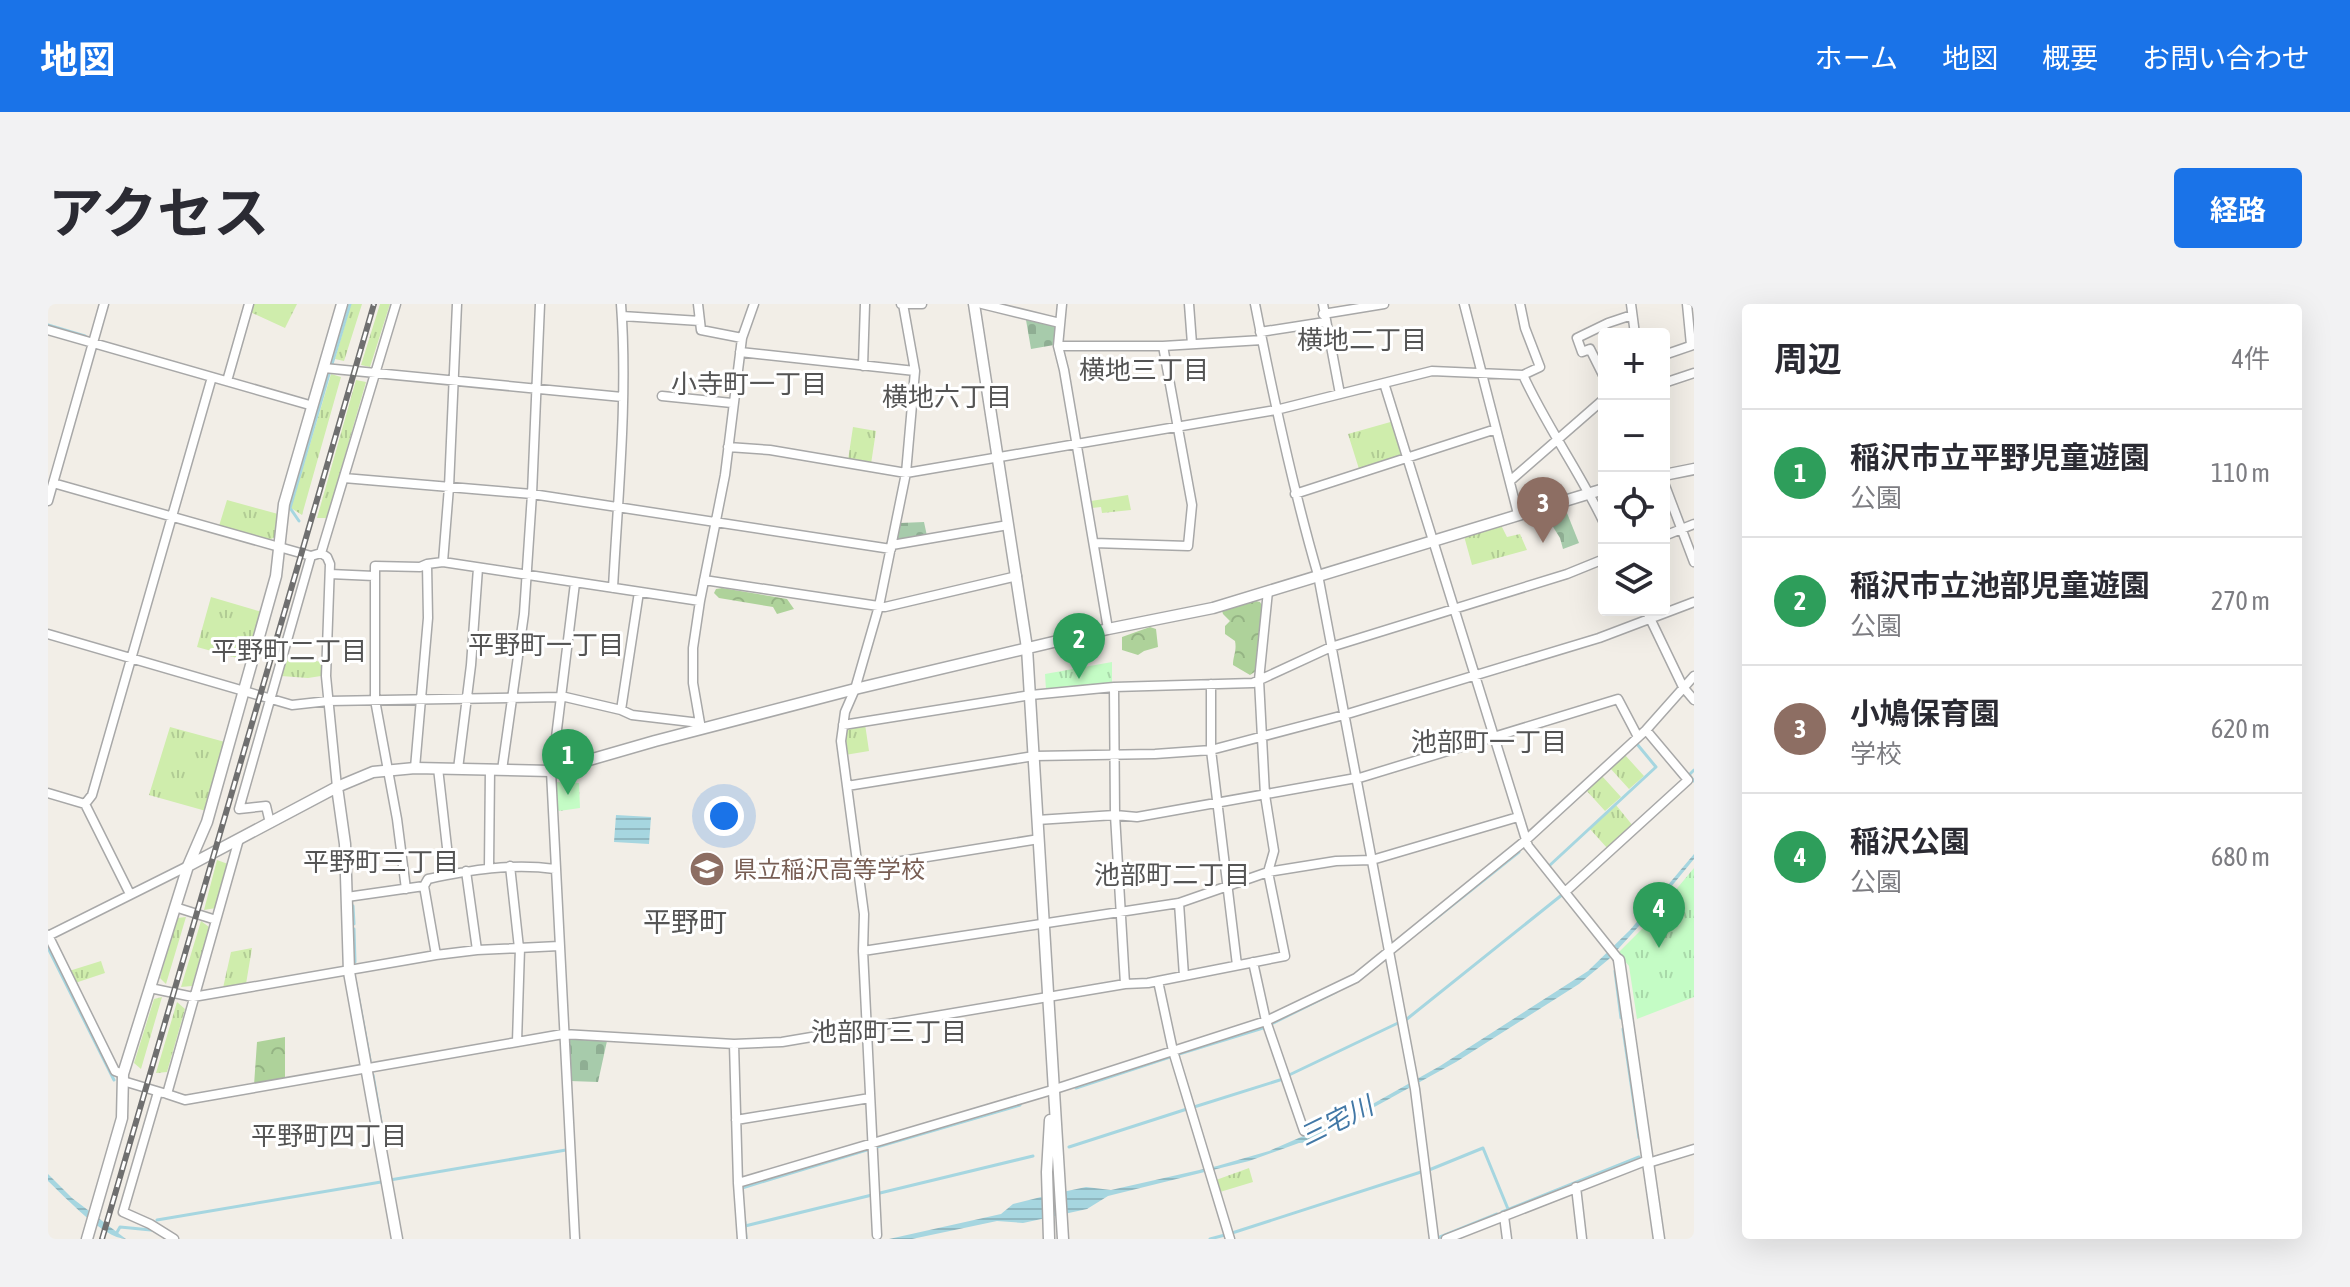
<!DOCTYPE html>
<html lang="ja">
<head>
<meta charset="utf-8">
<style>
  :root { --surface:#fff; --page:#f2f2f3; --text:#2b2b33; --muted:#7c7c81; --line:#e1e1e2; --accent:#1a73e8 }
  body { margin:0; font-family:"Asap Condensed","Noto Sans JP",sans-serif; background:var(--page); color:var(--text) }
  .controls { position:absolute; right:24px; top:24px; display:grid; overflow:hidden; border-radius:8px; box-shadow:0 8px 32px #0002 }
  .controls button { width:72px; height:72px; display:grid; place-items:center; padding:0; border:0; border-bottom:2px solid var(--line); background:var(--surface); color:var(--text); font:40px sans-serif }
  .you { position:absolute; left:676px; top:512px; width:28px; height:28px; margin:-20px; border:6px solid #fff; border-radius:50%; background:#1a73e8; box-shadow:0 0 0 12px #1a73e833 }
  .badge { display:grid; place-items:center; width:52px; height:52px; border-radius:50%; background:var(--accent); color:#fff; font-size:26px; font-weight:700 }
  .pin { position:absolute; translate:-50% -66px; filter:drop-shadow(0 2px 4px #0008) }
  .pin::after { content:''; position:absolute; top:42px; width:28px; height:24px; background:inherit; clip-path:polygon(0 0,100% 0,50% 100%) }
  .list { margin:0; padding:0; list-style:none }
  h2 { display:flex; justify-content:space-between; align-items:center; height:104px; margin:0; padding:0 32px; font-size:34px }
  h2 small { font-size:26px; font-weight:400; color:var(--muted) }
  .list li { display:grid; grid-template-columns:52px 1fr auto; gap:24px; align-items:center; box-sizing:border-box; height:128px; padding:0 32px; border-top:2px solid var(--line) }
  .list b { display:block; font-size:30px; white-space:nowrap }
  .list p { margin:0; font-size:26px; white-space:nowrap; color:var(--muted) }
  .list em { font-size:26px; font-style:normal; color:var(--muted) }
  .icon { flex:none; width:44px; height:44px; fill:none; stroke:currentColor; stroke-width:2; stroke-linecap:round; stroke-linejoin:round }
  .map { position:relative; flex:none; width:1646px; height:935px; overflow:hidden; border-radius:8px }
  header { display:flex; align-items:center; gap:48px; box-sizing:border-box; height:112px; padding:0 40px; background:var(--accent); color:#fff }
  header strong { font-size:38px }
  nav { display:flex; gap:44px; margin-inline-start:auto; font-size:28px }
  .intro { display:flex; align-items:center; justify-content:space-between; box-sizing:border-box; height:192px; padding:0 48px }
  h1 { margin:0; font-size:56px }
  .button { padding:20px 36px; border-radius:8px; background:var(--accent); color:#fff; font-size:28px; font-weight:700 }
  main { display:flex; gap:48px; padding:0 48px }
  aside { flex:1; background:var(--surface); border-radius:8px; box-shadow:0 8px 32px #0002 }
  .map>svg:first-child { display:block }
  .grass { fill:url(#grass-tufts) }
  .forest { fill:url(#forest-crowns) }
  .cemetery { fill:url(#cemetery-stones) }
  .park { fill:url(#park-tufts) }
  .water { fill:url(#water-rules) }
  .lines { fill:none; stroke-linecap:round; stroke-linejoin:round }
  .stream { stroke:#a6d6e0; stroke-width:3 }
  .minor-casing { stroke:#a8a8a8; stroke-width:11 }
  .tertiary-casing { stroke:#a8a8a8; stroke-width:13 }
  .minor { stroke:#fff; stroke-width:8 }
  .tertiary { stroke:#fff; stroke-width:10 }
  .rail-casing { stroke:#6f6f6f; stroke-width:6 }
  .rail { stroke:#fff; stroke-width:3; stroke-dasharray:9; stroke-linecap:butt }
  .labels { text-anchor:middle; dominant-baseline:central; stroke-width:6; stroke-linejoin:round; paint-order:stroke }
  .education-label { font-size:24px; fill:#785e54; stroke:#fff; text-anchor:start }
  .neighbourhood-label { font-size:26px; fill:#545454; stroke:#fff }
  .water-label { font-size:26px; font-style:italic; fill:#4278a6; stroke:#fff }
  .quarter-label { font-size:28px; fill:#545454; stroke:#fff }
</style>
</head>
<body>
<header>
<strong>地図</strong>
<nav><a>ホーム</a><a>地図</a><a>概要</a><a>お問い合わせ</a></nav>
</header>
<div class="intro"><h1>アクセス</h1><a class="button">経路</a></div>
<main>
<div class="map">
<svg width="1646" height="935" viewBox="0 0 1646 935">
  <defs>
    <pattern id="grass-tufts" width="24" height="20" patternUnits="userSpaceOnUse" patternTransform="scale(2)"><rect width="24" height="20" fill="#cfedac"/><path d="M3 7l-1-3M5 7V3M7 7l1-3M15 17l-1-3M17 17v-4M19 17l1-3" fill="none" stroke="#b1cb94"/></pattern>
    <pattern id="forest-crowns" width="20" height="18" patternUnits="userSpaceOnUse" patternTransform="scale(2)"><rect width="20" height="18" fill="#aed29a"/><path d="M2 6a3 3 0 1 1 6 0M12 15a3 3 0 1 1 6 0" fill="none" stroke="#95b484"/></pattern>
    <pattern id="cemetery-stones" width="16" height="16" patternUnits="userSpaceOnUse" patternTransform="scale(2)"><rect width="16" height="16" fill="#a7cbab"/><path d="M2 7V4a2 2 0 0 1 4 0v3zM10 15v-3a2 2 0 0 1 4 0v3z" fill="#8fae93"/></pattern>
    <pattern id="park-tufts" width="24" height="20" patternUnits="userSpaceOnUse" patternTransform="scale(2)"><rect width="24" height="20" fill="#c4fcc5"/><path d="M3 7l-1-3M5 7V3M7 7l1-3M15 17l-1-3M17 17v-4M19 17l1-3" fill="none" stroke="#a8d8a9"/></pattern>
    <pattern id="water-rules" width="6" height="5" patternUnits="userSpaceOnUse" patternTransform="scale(2)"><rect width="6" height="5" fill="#a6d6e0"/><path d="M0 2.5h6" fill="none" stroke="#8fb7c0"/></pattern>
  </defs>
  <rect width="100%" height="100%" fill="#f2eee7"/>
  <path class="grass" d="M 206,0 L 249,0 L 237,24 L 202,8 Z
    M 303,0 L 314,0 L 296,57 L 287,55 Z
    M 332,0 L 342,0 L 322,63 L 313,61 Z
    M 283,70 L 293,73 L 254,211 L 243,204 Z
    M 308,76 L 318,78 L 279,214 L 269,214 Z
    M 1346,117 L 1355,150 L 1311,165 L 1300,130 Z
    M 805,123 L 828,127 L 823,160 L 800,156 Z
    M 1080,191 L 1083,206 L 1054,209 L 1053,203 L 1044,204 L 1043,197 Z
    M 179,196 L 230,210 L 227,233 L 221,236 L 171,222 Z
    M 1453,221 L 1459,233 L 1472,230 L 1479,246 L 1424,261 L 1416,232 Z
    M 163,293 L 214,308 L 200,357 L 149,343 Z
    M 238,352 L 274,358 L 273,372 L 260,374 L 233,372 Z
    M 817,420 L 821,447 L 797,451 L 797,427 L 799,424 Z
    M 122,423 L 177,438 L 158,507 L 101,491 Z
    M 1577,451 L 1596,472 L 1581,485 L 1562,464 Z
    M 1554,472 L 1573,493 L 1557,507 L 1538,486 Z
    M 1568,501 L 1585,522 L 1560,545 L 1542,525 Z
    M 169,556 L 180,560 L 168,604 L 156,606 Z
    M 138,613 L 118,680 L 112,674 L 129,614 Z
    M 153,617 L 161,623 L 144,682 L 133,683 Z
    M 204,644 L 198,680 L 175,684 L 183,648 Z
    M 53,657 L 57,669 L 27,679 L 21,667 Z
    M 114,693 L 93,765 L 86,759 L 106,695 Z
    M 129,698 L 137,705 L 119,768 L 108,769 Z
    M 1201,864 L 1205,878 L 1172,888 L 1168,876 Z"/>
  <path class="forest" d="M 674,284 L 739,295 L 746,305 L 729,310 L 725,303 L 671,294 L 666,289 L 668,285 Z
    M 1208,297 L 1212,298 L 1215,303 L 1208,367 L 1202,371 L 1185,361 C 1185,352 1189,347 1187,337 L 1177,330 L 1177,322 L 1182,317 L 1175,310 L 1174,307 Z
    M 1102,323 L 1108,325 L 1110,343 L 1096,347 L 1090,351 L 1074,346 L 1074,333 Z
    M 237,733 L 237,775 L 206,781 L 209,738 Z"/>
  <path class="cemetery" d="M 983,14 L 1008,21 L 1006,41 L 983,45 L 978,16 Z
    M 1517,204 L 1531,239 L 1515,245 L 1512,234 L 1497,210 Z
    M 876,218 L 879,232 L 851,238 L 849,235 L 852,219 Z
    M 524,733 L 559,737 L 550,778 L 522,777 L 519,737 Z"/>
  <path class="park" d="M 1064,358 L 1064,381 L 998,386 L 997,370 Z
    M 507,478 L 531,479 L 532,504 L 511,507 L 508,504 Z
    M 1646,564 L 1646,693 L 1589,715 L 1581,662 L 1570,649 L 1600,619 Z"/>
  <path class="water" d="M 568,511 L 603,513 L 601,540 L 566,538 Z
    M 1646,550 L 1646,555 L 1604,606 L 1596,618 L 1591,622 L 1561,655 L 1531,680 L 1408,758 L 1263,838 L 1251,839 L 1201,857 L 1060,892 L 1039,905 L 975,919 L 949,917 L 864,935 L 841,935 L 953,910 L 965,900 L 1005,890 L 1038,883 L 1063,886 L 1169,862 L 1221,847 L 1260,830 L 1282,824 L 1392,762 L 1540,667 L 1582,626 Z
    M 0,870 L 24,894 L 78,935 C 55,934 17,893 0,877 Z"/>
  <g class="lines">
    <path class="stream" d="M 0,21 L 37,32
      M 284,60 L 302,0
      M 251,217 L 242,204 L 281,70
      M 1646,466 L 1641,471 L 1646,477
      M 1501,562 L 1608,463 L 1589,440
      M 305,602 L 306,620
      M 1377,623 L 1471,548
      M 306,625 L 307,658
      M 0,644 L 66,776
      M 1567,667 L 1573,714
      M 307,675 L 322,756
      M 1359,715 L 1515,590
      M 1221,721 L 1288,688
      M 1575,725 L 1591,834
      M 1131,750 L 1215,724
      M 325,771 L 337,842
      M 1239,772 L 1350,719
      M 1028,784 L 1122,753
      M 1146,803 L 1235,775
      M 829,843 L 972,801
      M 1021,843 L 1139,805
      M 1381,866 L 1435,844 L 1460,905
      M 342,876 L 518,846
      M 694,886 L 694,884 L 822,845
      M 832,889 L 985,852
      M 1454,908 L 1591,853
      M 109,916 L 333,878
      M 697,918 L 698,935
      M 697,922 L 824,891
      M 1184,929 L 1373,868
      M 68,930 L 72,923 L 103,926
      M 1392,933 L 1449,910
      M 1162,935 L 1177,931"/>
    <defs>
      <path id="minor" d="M 650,0 L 653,26 L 694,34
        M 853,0 L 874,0
        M 934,0 L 1012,19
        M 1014,0 L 1010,42 L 1016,66 L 1060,325
        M 1141,0 L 1144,40
        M 1207,0 C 1225,92 1244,182 1270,271 L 1367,785 L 1386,935
        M 1275,0 L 1292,90
        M 1416,0 L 1470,210
        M 1472,0 L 1477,24 L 1492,63 L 1475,71
        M 1583,0 L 1587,30
        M 1639,0 L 1643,41
        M 1275,10 L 1336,0
        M 574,12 L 652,17
        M 0,26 L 265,102
        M 1212,28 L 1277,18
        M 1010,42 L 1115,42 L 1214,36
        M 692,48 L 867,67
        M 1616,51 L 1645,41
        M 815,62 L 817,0
        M 276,64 L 574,93
        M 1556,73 L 1542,45 L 1534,48 L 1529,34 L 1560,19 L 1584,11
        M 179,77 L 201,0
        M 1336,79 L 1480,542 L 1571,656
        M 1616,79 L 1646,69
        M 614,92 L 684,99
        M 680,143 L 722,146 L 858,169 L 1228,106 L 1384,67 L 1475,71 C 1498,122 1532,168 1556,219
        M 296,174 L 484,190 L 843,245
        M 1462,177 L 1556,95
        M 5,179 L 263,252 L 273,249
        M 1616,179 L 1646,258
        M 1247,190 L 1448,125
        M 0,197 L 56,0
        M 1616,232 L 1646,220
        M 1046,239 L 1140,242 L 1144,201 L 1115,42
        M 844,241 L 960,221
        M 273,249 L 348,0
        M 273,249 L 279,253 L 282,260 L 278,372 L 289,483
        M 395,258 L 401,183 L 409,0
        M 282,270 L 326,272
        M 656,276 L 837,303 L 969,272
        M 565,284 C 570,191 580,93 573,0
        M 1598,306 L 1635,383 L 1646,396
        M 0,330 L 244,401 L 280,397 L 513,393
        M 1163,380 L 1163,446 L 1189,661
        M 1066,383 L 1067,511 L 1077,680
        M 513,392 L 573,406 L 584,411 L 652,419
        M 573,406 L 591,288
        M 795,421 L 983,391 L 1066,383 L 1205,379 L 1283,343 L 1519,270 L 1556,255
        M 653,425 L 645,379 L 645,344 L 652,297 L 677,171 L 694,34 L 706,0
        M 367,464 L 380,314 L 379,260
        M 390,464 L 402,570
        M 410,465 L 423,361 L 430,264
        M 454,466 L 476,310 L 484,190 L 492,0
        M 504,466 L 527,279
        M 503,467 L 527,935
        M 1308,475 L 1570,395 L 1590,433
        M 799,482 L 986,452 L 1107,450 L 1163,446 L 1296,411 L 1551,334 L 1646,298
        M 0,489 L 37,500 L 82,590
        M 37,500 L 44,491 L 164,73
        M 989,516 L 1067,511 L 1089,513 L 1308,474
        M 222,519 L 218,502 L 191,505 L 263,252
        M 191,535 L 119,790 L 137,796 L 515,730 L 686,740 L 734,738 L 1077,680 L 1100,679 L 1237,652 L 1220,568 L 1226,547 L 1217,491 L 1211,376 L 1220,287
        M 462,562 L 471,644
        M 441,563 L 442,465
        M 810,564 L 991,535
        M 418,567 L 429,646
        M 376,582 L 380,575 C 423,566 463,559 507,565
        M 358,585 L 349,515 L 327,396 L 327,262 L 372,263 L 379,260 L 395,258 L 652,297
        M 1517,588 L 1640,476 L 1598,426
        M 299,593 L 376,582 L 388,651
        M 1131,599 L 1136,672
        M 127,603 L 168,616
        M 0,631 L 67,767 L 75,770
        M 0,632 L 140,562
        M 815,647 L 1131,599 L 1220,568 L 1288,557 L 1324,556 L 1470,513
        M 1205,658 L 1218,717 L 1256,827
        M 1110,677 L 1125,747 L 1182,935
        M 102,684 L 145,693 L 388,651 L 429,646 L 511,642
        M 469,738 L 472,644
        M 686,740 L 690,879 L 694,935
        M 75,777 L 115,789
        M 110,788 L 75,908 L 102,920 L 126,935
        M 688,816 L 822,794
        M 1600,859 L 1646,845
        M 690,879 L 1004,786 L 1218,717 L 1308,674 L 1478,536 L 1598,426 L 1646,372
        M 1528,883 L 1534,935
        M 1456,912 L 1459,935
        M 829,931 L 815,647 L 816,610 L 793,437 L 797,408 L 807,385 L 831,302 L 858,169 L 867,67 L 855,0
        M 1398,935 L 1600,856"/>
      <path id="tertiary" d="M 926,0 L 979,344 L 1015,935
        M 1616,171 L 1646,165
        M 289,483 L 297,540 L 301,668 L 349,935
        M 140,562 L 289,483 L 325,468 L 367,464 L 503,467 L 607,437 L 807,385 L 1060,325 L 1165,304 L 1556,185
        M 1571,656 L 1611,935
        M 39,935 L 74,814 L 75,770 L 140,562 L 159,518 L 228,272 L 236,200 L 294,0
        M 1001,935 L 999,868 L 1002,816"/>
    </defs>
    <use href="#minor" class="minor-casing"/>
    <use href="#tertiary" class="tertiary-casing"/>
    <use href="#minor" class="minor"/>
    <use href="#tertiary" class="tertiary"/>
    <defs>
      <path id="rail" d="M 54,935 L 326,0"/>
    </defs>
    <use href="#rail" class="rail-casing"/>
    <use href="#rail" class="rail"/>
  </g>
  <defs>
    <symbol id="school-disc" viewBox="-11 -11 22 22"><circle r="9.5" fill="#8d6e63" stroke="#fff"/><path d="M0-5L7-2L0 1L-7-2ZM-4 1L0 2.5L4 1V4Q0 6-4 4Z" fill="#fff"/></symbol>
  </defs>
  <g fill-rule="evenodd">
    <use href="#school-disc" x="639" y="545" width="40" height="40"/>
  </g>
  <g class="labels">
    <g class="education-label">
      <text x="685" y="565">県立稲沢高等学校</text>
    </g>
    <g class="neighbourhood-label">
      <text x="1314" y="36">横地二丁目</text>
      <text x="1096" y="66">横地三丁目</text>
      <text x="701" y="80">小寺町一丁目</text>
      <text x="899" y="93">横地六丁目</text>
      <text x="498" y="341">平野町一丁目</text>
      <text x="241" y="347">平野町二丁目</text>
      <text x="1441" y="438">池部町一丁目</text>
      <text x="333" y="558">平野町三丁目</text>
      <text x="1124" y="571">池部町二丁目</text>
      <text x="841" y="728">池部町三丁目</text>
      <text x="281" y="832">平野町四丁目</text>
    </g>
    <g class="water-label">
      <text transform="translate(1288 817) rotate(-26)">三宅川</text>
    </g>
    <g class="quarter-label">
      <text x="637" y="618">平野町</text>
    </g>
  </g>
</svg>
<div class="controls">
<button>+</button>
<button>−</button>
<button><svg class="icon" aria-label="locate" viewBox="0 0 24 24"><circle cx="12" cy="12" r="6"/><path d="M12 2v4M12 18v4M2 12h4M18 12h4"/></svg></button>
<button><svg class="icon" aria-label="layers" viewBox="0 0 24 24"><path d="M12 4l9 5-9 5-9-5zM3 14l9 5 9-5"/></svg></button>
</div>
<div class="you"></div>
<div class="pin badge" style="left:520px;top:491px;background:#2e9e5b">1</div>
<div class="pin badge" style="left:1031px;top:375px;background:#2e9e5b">2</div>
<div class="pin badge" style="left:1495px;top:239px;background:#8d6e63">3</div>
<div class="pin badge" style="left:1611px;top:644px;background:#2e9e5b">4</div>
</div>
<aside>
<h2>周辺<small>4件</small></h2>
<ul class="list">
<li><span class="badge" style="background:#2e9e5b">1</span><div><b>稲沢市立平野児童遊園</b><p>公園</p></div><em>110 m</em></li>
<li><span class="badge" style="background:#2e9e5b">2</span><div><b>稲沢市立池部児童遊園</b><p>公園</p></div><em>270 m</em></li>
<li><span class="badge" style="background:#8d6e63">3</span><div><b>小鳩保育園</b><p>学校</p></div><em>620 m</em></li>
<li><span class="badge" style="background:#2e9e5b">4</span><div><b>稲沢公園</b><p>公園</p></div><em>680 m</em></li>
</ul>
</aside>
</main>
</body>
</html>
